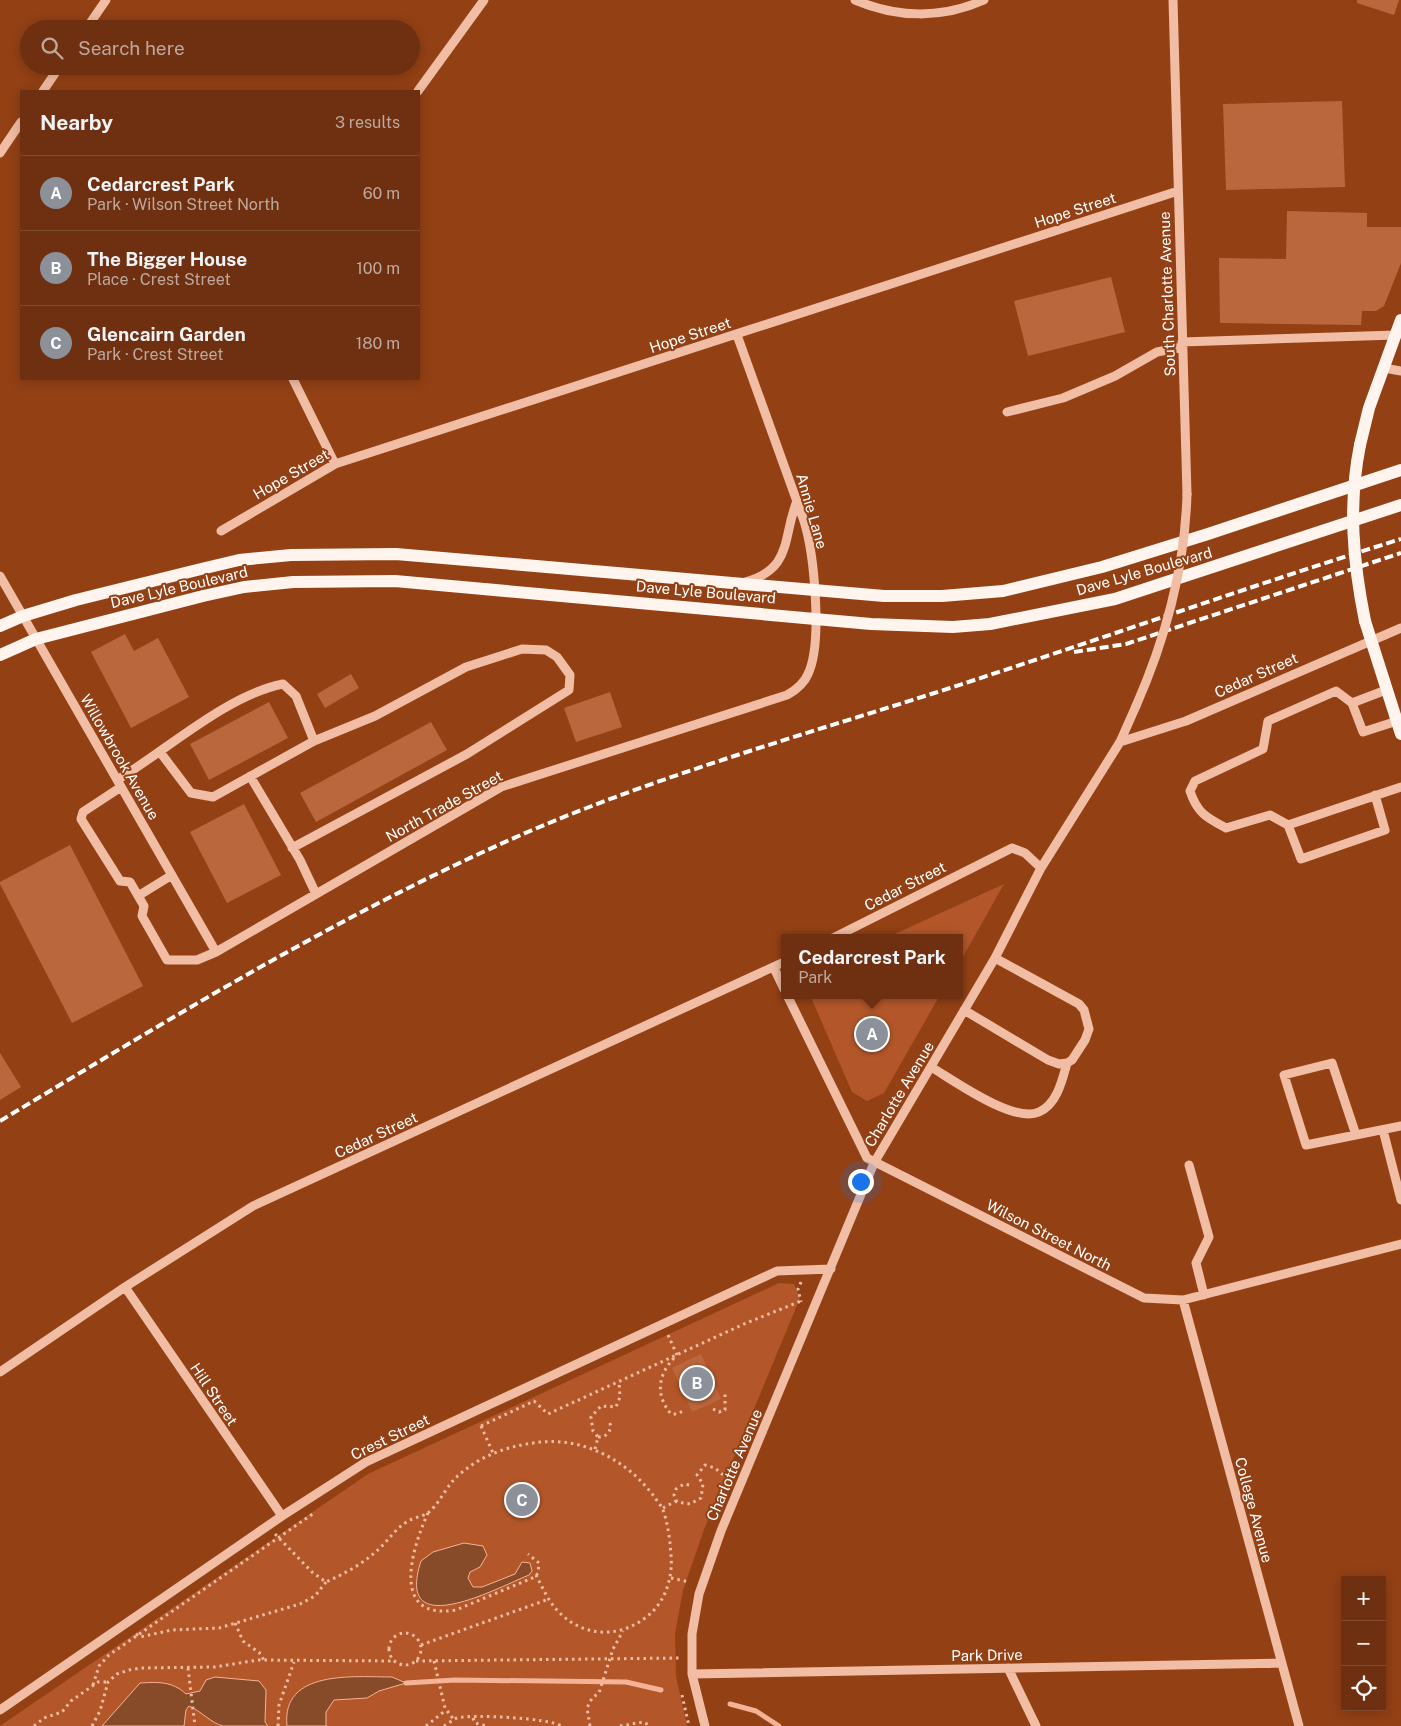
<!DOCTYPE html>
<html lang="en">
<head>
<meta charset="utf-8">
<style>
  :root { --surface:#6e3010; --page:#733819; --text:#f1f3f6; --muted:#bfa99f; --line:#804b30; --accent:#8c9099 }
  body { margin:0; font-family:"Public Sans",sans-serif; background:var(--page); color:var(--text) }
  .controls { position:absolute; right:15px; bottom:15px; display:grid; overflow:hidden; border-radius:0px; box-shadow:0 2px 12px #0003 }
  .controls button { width:45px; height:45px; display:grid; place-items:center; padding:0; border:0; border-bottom:1px solid var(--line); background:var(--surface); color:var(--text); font:25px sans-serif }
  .you { position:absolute; left:860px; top:1181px; width:18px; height:18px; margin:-12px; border:4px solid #fff; border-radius:50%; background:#1a73e8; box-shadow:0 0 0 8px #1a73e833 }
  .badge { display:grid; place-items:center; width:32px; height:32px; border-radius:50%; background:var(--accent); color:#fff; font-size:16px; font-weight:700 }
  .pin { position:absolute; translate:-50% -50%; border:2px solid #fff; box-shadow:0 1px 5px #0006 }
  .popup { position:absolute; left:781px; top:934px; width:182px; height:65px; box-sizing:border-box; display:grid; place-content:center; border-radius:0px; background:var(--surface); filter:drop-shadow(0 1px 4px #0005); font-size:16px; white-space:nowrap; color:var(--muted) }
  .popup b { font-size:19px; color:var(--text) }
  .popup::after { content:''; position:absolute; left:50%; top:100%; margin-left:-10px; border:10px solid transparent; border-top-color:var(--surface) }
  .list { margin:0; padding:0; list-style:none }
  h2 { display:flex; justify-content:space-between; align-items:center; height:65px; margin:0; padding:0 20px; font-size:21px }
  h2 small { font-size:16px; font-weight:400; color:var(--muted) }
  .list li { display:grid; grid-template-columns:32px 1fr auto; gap:15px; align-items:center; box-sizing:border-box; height:75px; padding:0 20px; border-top:1px solid var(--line) }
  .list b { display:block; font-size:19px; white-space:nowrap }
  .list p { margin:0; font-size:16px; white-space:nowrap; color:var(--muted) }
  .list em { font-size:16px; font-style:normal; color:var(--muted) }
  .icon { flex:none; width:28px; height:28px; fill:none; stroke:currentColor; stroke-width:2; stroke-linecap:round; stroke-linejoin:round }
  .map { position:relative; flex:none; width:1401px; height:1726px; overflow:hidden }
  .search { position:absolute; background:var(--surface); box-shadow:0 2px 12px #0003; left:20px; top:20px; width:400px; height:55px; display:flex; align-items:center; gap:12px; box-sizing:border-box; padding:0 18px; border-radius:28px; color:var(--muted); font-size:19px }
  .panel { position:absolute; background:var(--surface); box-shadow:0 2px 12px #0003; left:20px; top:90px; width:400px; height:290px; border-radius:0px }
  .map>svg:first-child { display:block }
  .green { fill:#b3572b }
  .water { fill:#884b2a; stroke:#f4b397 }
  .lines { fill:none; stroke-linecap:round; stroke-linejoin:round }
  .stream { stroke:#f4b397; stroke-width:5 }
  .building { fill:#bb673d }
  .path { stroke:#f1bda4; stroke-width:3; stroke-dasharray:2.5 4; stroke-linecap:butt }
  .minor { stroke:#f1bda4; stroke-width:9 }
  .major { stroke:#fff5ee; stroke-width:12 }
  .rail { stroke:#fff; stroke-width:4; stroke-dasharray:9 4; stroke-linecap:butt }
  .minor-bridge { stroke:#f1bda4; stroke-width:9 }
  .major-bridge { stroke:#fff5ee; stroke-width:12 }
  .labels { text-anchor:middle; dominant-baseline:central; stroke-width:4; stroke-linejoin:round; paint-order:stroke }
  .street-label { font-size:15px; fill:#fff; stroke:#934015 }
</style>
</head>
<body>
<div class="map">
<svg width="1401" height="1726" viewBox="0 0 1401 1726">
  <rect width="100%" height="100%" fill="#934015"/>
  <path class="green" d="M 1004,884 L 960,962 L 960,938 L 886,938 Z
    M 810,995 L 940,995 L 884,1093 L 867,1101 L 852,1092 Z
    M 779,1283 L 794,1284 L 800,1298 L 705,1527 L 683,1590 L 675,1634 L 676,1676 L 687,1726 L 0,1726 L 368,1474 Z"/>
  <path class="water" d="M 464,1543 L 483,1546 L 487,1555 L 480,1567 L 470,1572 L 468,1578 L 473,1587 L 482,1587 L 515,1574 L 522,1562 L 530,1563 L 532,1571 L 529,1575 C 497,1588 394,1644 421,1561 L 433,1552 Z
    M 215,1677 L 259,1681 L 266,1690 L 265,1722 L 268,1726 C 254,1726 237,1726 223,1726 C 211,1723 201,1711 189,1706 L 186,1710 L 184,1726 L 102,1726 L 140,1683 C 158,1682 172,1681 186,1694 L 200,1691 L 206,1680 Z
    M 392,1677 L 406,1683 L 379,1691 L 367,1698 L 334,1700 L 326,1712 L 326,1726 L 287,1726 C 281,1669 355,1677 392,1677 Z"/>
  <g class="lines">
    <path class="stream" d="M 406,1683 L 455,1680 L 626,1682 L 661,1690
      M 730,1704 L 756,1711 L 779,1726"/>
  </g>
  <path class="building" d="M 1357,0 L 1399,0 L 1394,15 L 1357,3 Z
    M 1342,101 L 1345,187 L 1226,190 L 1223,104 Z
    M 1287,211 L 1367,213 L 1367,227 L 1401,227 L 1401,263 L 1384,306 L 1376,311 L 1362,311 L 1361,325 L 1220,323 L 1219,258 L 1286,259 Z
    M 1111,277 L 1125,332 L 1028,356 L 1014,301 Z
    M 125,634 L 134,651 L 158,638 L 189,697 L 131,728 L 91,652 Z
    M 351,674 L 359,688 L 325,708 L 317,694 Z
    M 610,692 L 622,727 L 576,742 L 564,708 Z
    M 269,702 L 288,738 L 209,780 L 190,744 Z
    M 431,722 L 447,750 L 316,822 L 300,793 Z
    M 244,804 L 281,875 L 227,903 L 190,832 Z
    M 70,845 L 143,986 L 72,1023 L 0,884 L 0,882 Z
    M 0,1053 L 21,1087 L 0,1100 Z
    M 701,1354 L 721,1399 L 692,1412 L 672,1368 Z"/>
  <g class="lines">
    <path class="path" d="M 801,1282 L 798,1289 L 801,1302
      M 668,1335 L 677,1355
      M 674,1358 C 658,1375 655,1395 671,1414 L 677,1414 L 683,1411
      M 713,1409 L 719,1412 L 725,1410 L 725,1392
      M 481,1426 L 534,1401 L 548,1414 L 744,1324 L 801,1301
      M 481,1426 L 493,1453
      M 598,1437 C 606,1437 609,1434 611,1426 L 608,1420
      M 595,1449 L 598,1437 L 593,1431 L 591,1417 L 601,1406 L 616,1407 L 620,1397 L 619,1382
      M 689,1485 L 684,1484 L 676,1489 L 674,1495 L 677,1502 L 690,1504 L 701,1498 L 703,1484 L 697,1475 L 705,1465 L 715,1468 L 729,1480
      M 663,1508 L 676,1501
      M 428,1513 C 412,1548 389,1621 456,1610 L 535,1577 L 538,1573 L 539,1563 L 528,1554
      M 275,1534 L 312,1572 L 326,1582 C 346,1573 364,1563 380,1548 C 390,1538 398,1526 410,1520 C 416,1517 423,1516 428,1513 C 437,1506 444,1492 451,1483 C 474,1457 508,1445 542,1442 C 585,1438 627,1461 653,1495 C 656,1500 661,1505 663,1510 C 668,1524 670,1540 671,1555 C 673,1578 665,1604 645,1618 C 612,1643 570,1634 548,1598 C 544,1591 540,1583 536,1575
      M 671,1578 L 689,1582
      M 235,1623 L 243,1641 L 261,1654 L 264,1661
      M389 1649a16 16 0 1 1 32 0a16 16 0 1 1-32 0Z
      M 136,1634 L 140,1637 L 172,1630 L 219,1628 L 300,1604 L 315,1596 L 326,1582
      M 421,1645 L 549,1599
      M 416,1661 L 681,1658
      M 434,1661 L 445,1708 L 454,1720
      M 188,1668 L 195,1726
      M 93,1685 L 99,1666 L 109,1655 L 314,1513
      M 682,1695 L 689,1726
      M 473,1718 L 475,1723 L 487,1726
      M 34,1726 L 44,1718 L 62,1712 L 71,1701 L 98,1682 L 108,1682
      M 92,1726 L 100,1711 L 108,1682 L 117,1674 L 129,1670 L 141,1668 L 215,1667 L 258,1660 L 395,1661
      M 278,1726 L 279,1705 L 294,1662
      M 426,1726 L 446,1710
      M 444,1726 C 448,1724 453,1719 457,1718 C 473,1714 548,1718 562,1726
      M 590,1726 L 587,1708 L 592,1698 L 599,1693 L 613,1649 L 623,1631
      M 620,1726 L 643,1722 L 651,1726"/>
    <path class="minor" d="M 855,0 C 897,18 942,19 984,0
      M 1173,0 L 1187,494
      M 86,29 L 106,0
      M 43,91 L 60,66
      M 418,91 L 484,0
      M 0,153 L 21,122
      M 1182,342 L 1396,335
      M 1384,368 L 1401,371
      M 293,379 L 335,464
      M 1007,412 L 1063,398 L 1115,376 L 1157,352 L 1182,347
      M 221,531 L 335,464 L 1178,191
      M 0,576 L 216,952
      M 745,582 C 793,569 782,538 797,501
      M 1386,690 L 1352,703 L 1363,732 L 1397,721
      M 1352,703 L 1336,691 L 1268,721 L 1263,749 L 1195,781 L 1190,791 C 1197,813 1207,818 1226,828 L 1270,815 L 1288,825 L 1401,787
      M 1120,742 L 1186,721 L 1401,628
      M 160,752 L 191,793 L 213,797 L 314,741 L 375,716 L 466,667 L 522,649 L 546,650 L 557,657 L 570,675 L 569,690 L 467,754 L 292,848
      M 250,776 L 300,860 L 316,894
      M 117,780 C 167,750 227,695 283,684 L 296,696 L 314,741
      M 121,787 L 83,812 L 81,819 L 120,881 L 130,882 L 144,906 L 142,916 L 167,960 L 197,960 L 216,952 L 501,787 L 787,695 C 796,690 804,684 808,674 C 823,643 814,553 804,521 L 737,335
      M 1288,825 L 1301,859 L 1385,830 L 1375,795
      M 138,896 L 172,875
      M 833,938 L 1012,848 L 1025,853 L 1041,868
      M 774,968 L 784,989
      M 787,995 L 867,1158 L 1144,1298 L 1183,1300 L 1401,1244
      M 964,1010 L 1048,1060 L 1059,1064 L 1067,1063 L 1072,1060 L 1085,1040 L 1089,1029 L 1084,1010 L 1079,1004 L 995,958
      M 931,1067 C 953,1080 1014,1124 1039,1112 C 1057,1104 1062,1081 1067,1063
      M 1383,1130 L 1401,1200
      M 1356,1135 L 1332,1063 L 1284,1075 L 1306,1145 L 1401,1126
      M 1189,1165 L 1209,1237 L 1196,1263 L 1204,1295
      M 125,1287 L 282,1516
      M 1183,1300 L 1299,1726
      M 0,1372 L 125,1287 L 253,1206 L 784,962
      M 1008,1668 L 1036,1726
      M 692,1674 L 1282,1663
      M 0,1710 L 282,1516 L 366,1462 L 777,1271 L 831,1269
      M 705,1726 L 692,1674 L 692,1634 L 699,1594 L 721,1531 L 874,1163 L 995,958 L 1041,868 L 1120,742 L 1136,706"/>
    <path class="major" d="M 1360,445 L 1369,408 L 1401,320
      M 1365,621 L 1401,734
      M 0,626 L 23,616 L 76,600 L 197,570 L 239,560 L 291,555 L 396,554 L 884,596 L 942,596 L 1003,591 L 1102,567 L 1208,534 L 1401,470
      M 0,655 L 36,639 L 203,596 L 244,587 L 293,582 L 395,581 L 871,624 L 953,627 L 990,624 L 1115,599 L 1401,505"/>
    <path class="rail" d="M 1074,652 L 1126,644 L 1401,553
      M 0,1121 C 173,1017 345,911 530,831 C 666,773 810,733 950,688 C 1101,639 1250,586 1401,539"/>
    <path class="minor-bridge" d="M 1136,706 C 1165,640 1185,567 1187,494"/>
    <path class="major-bridge" d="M 1360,445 C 1348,505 1353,562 1365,621"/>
  </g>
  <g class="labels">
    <g class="street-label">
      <text transform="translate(1075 210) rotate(-18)">Hope Street</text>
      <text transform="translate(1167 294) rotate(-92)">South Charlotte Avenue</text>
      <text transform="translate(690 335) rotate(-18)">Hope Street</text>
      <text transform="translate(291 474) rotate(-30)">Hope Street</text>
      <text transform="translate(812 511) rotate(74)">Annie Lane</text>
      <text transform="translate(1144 571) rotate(-16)">Dave Lyle Boulevard</text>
      <text transform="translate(179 587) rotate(-13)">Dave Lyle Boulevard</text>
      <text transform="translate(706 592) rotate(5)">Dave Lyle Boulevard</text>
      <text transform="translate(1256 675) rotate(-24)">Cedar Street</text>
      <text transform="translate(120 757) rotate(60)">Willowbrook Avenue</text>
      <text transform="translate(444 806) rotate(-29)">North Trade Street</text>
      <text transform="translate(905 886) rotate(-27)">Cedar Street</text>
      <text transform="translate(899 1094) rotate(-59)">Charlotte Avenue</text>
      <text transform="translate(376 1135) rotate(-25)">Cedar Street</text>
      <text transform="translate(1049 1235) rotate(27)">Wilson Street North</text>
      <text transform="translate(214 1394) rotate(56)">Hill Street</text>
      <text transform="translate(390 1437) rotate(-26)">Crest Street</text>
      <text transform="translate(734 1465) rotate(-67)">Charlotte Avenue</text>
      <text transform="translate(1254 1510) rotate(75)">College Avenue</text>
      <text transform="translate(987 1655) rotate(-1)">Park Drive</text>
    </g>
  </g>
</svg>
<div class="controls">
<button>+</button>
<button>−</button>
<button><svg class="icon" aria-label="locate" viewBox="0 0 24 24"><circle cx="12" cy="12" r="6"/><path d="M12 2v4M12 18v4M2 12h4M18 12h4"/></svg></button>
</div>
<div class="you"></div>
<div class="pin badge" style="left:872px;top:1034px">A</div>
<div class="popup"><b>Cedarcrest Park</b>Park</div>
<div class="pin badge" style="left:697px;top:1383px">B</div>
<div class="pin badge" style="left:522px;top:1500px">C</div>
<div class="search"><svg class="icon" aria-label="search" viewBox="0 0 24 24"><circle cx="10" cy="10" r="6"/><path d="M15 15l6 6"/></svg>Search here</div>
<section class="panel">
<h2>Nearby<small>3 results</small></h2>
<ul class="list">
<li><span class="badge">A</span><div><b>Cedarcrest Park</b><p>Park · Wilson Street North</p></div><em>60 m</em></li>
<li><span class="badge">B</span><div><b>The Bigger House</b><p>Place · Crest Street</p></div><em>100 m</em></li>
<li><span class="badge">C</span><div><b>Glencairn Garden</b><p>Park · Crest Street</p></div><em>180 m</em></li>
</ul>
</section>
</div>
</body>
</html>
